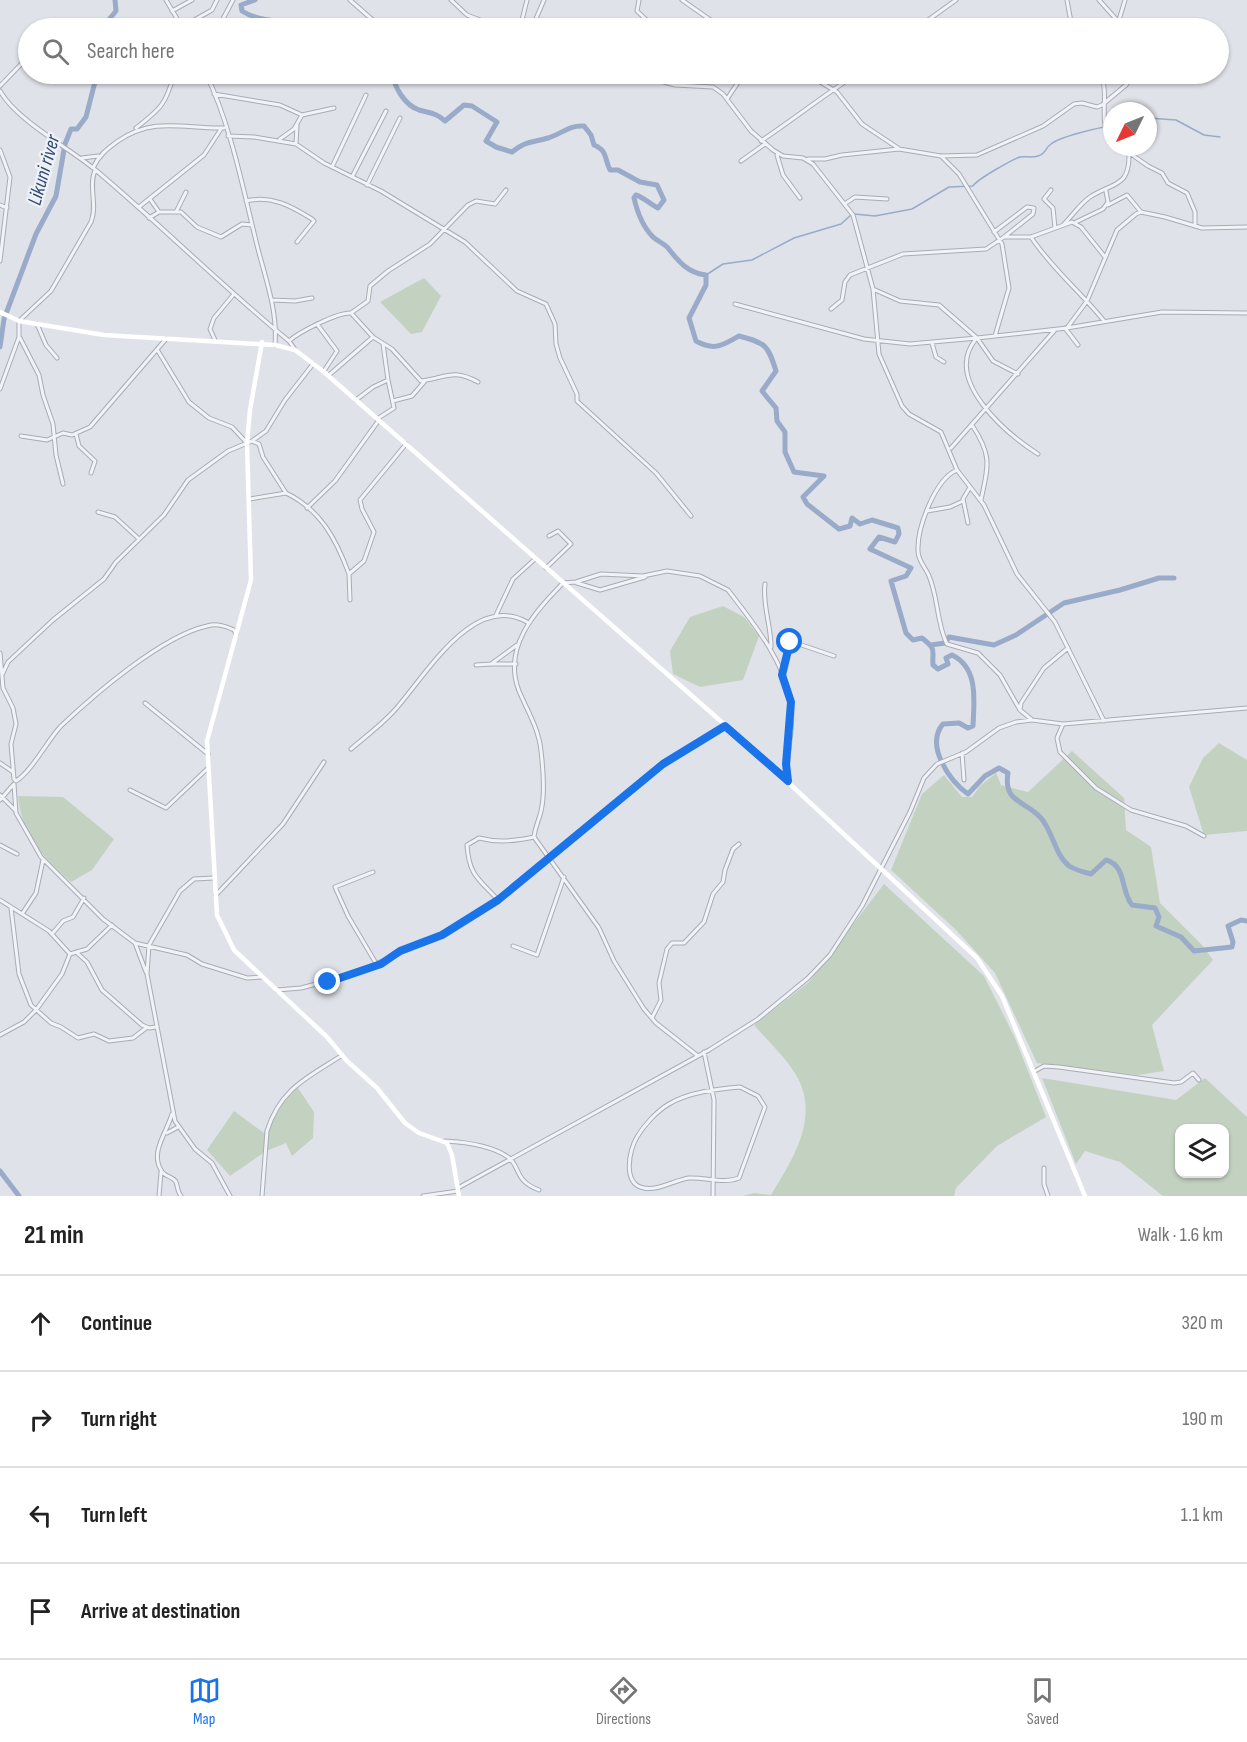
<!DOCTYPE html>
<html lang="en">
<head>
<meta charset="utf-8">
<style>
  :root { --surface:#fff; --page:#f2f2f2; --text:#222; --muted:#767676; --line:#e0e0e0; --accent:#1a73e8 }
  body { margin:0; font-family:"Sofia Sans Condensed",sans-serif; background:var(--page); color:var(--text) }
  .controls { position:absolute; right:18px; bottom:18px; display:grid; overflow:hidden; border-radius:12px; box-shadow:0 2px 4px #0004 }
  .controls button { width:54px; height:54px; display:grid; place-items:center; padding:0; border:0; border-bottom:2px solid var(--line); background:var(--surface); color:var(--text); font:30px sans-serif }
  .compass { position:absolute; left:1103px; top:102px; width:54px; height:54px; border-radius:50%; background:var(--surface); box-shadow:0 2px 4px #0004; rotate:227deg }
  .stop { position:absolute; width:18px; height:18px; margin:-14px; border:4px solid #1a73e8; border-radius:50%; background:#fff }
  .stop.end { background:#1a73e8; border-color:#fff; box-shadow:0 2px 6px #0008 }
  .list { margin:0; padding:0; list-style:none }
  h2 { display:flex; justify-content:space-between; align-items:center; height:78px; margin:0; padding:0 24px; font-size:26px }
  h2 small { font-size:20px; font-weight:400; color:var(--muted) }
  .list li { display:grid; grid-template-columns:39px 1fr auto; gap:18px; align-items:center; box-sizing:border-box; height:96px; padding:0 24px; border-top:2px solid var(--line) }
  .list b { display:block; font-size:22px; white-space:nowrap }
  .list em { font-size:20px; font-style:normal; color:var(--muted) }
  .icon { flex:none; width:33px; height:33px; fill:none; stroke:currentColor; stroke-width:2; stroke-linecap:round; stroke-linejoin:round }
  .map { position:relative; flex:none; width:1247px; height:1196px; overflow:hidden }
  .search { position:absolute; background:var(--surface); box-shadow:0 2px 4px #0004; left:18px; right:18px; top:18px; height:66px; display:flex; align-items:center; gap:15px; box-sizing:border-box; padding:0 21px; border-radius:33px; color:var(--muted); font-size:22px }
  .sheet { height:462px; background:var(--surface) }
  nav { display:flex; justify-content:space-around; align-items:center; box-sizing:border-box; height:84px; border-top:2px solid var(--line); background:var(--surface); font-size:16px; color:var(--muted) }
  nav a { display:grid; justify-items:center; gap:3px }
  nav .on { color:var(--accent) }
  .map>svg:first-child { display:block }
  .green { fill:#c3d2c0; fill-rule:evenodd }
  .lines { fill:none; stroke-linecap:round; stroke-linejoin:round }
  .stream { stroke:#99abc9; stroke-width:1.5 }
  .river { stroke:#99abc9; stroke-width:5 }
  .street-casing { stroke:#a8acb6; stroke-width:5 }
  .street { stroke:#f2f3f7; stroke-width:3 }
  .secondary { stroke:#fff; stroke-width:4.5 }
  .route { stroke:#1a73e8; stroke-width:8 }
  .labels { text-anchor:middle; dominant-baseline:central; stroke-width:5; stroke-linejoin:round; paint-order:stroke }
  .water-label { font-size:20px; font-style:italic; fill:#314874; stroke:#eef1f6 }
</style>
</head>
<body>
<div class="map">
<svg width="1247" height="1196" viewBox="0 0 1247 1196">
  <rect width="100%" height="100%" fill="#dfe2e8"/>
  <path class="green" d="M 424,278 L 441,296 L 422,332 L 411,334 L 380,302 Z
    M 723,606 L 744,617 L 759,636 L 743,680 L 700,687 L 673,674 L 670,651 L 690,617 Z
    M 1219,743 L 1247,760 L 1247,831 L 1204,835 L 1189,787 L 1203,758 Z
    M 1072,751 L 1124,798 L 1126,830 L 1151,847 L 1160,903 L 1202,945 L 1213,960 L 1152,1025 L 1164,1071 L 1138,1075 L 1037,1063 L 995,973 L 956,930 L 891,870 L 922,794 L 944,775 L 962,797 L 972,797 L 980,786 L 996,773 L 1001,785 L 1028,792 Z
    M 18,796 L 63,797 L 114,839 L 92,870 L 71,882 C 42,856 22,836 18,796 Z
    M 884,884 L 984,976 L 1015,1038 L 1046,1117 L 997,1146 L 956,1188 L 954,1196 L 743,1196 L 754,1193 L 771,1195 C 792,1160 821,1117 796,1075 C 785,1057 768,1041 754,1025 L 809,982 Z
    M 1042,1078 L 1176,1100 L 1205,1078 L 1247,1117 L 1247,1196 L 1163,1196 L 1120,1162 L 1085,1151 L 1076,1164 ZM 1180,1128 L 1224,1128 L 1224,1174 L 1180,1174 Z
    M 296,1085 L 314,1112 L 313,1138 L 292,1156 L 286,1143 L 266,1151 L 230,1176 L 207,1150 L 234,1111 L 264,1133 L 284,1098 Z"/>
  <g class="lines">
    <path class="stream" d="M 1148,118 L 1176,120 L 1204,135 L 1220,137
      M 854,214 L 875,216 L 912,209 L 949,187 L 973,186 C 976,180 1013,159 1020,157 C 1026,156 1032,158 1038,156 C 1046,154 1045,148 1051,144 C 1059,137 1100,127 1112,126
      M 706,275 L 723,264 L 752,260 L 794,238 L 841,224 L 851,215"/>
    <path class="river" d="M 255,0 L 241,5 L 242,11 C 260,23 284,19 304,28
      M 102,28 L 116,11 L 115,0
      M 335,28 L 336,28
      M 392,74 C 395,87 404,105 419,110 C 429,113 437,113 445,121 L 464,105 L 472,106 L 497,122 L 486,141 L 496,147 L 512,152 C 527,140 532,143 548,138 C 562,134 568,125 584,126 L 591,135 L 594,145 C 608,151 604,158 610,170 L 618,170 L 640,182 L 657,185 L 664,200 L 658,208 C 650,204 643,197 636,195 L 634,198 C 637,211 642,226 653,237 C 657,241 664,243 668,248 C 679,262 688,273 706,275 L 706,285 L 689,318 L 696,341 C 714,351 722,346 739,336 C 766,343 768,345 776,371 L 762,391 L 776,408 L 777,421 L 785,432 L 785,452 L 794,472 L 824,476 L 803,497 L 807,504 L 839,529 L 850,526 L 852,518 L 860,524 L 872,520 L 898,528 L 899,534 L 895,542 L 879,537 L 870,549 L 911,568 L 906,576 L 891,581 L 906,633 L 913,640 L 922,638 C 937,650 932,648 933,665 L 938,669 L 948,664 L 946,658 L 952,655 C 979,668 974,701 973,726 L 968,728 L 959,723 L 943,724 C 925,745 949,781 968,794 L 985,776 L 999,768 L 1008,773 C 1003,803 1025,800 1041,818 C 1053,832 1055,855 1069,866 C 1075,870 1084,872 1091,874 L 1106,860 C 1127,866 1120,890 1132,905 L 1155,908 L 1159,917 L 1156,926 L 1181,937 L 1194,951 L 1232,947 L 1233,942 L 1228,926 L 1241,920 L 1247,921
      M 0,347 L 4,319 L 36,234 L 56,196 L 65,144 L 71,129 L 77,129 L 86,117 L 97,74
      M 931,645 L 945,643 L 949,637 L 994,645 L 1016,635 L 1064,603 L 1120,590 L 1159,578 L 1174,578
      M 0,1171 L 19,1196"/>
    <defs>
      <path id="street" d="M 166,0 L 182,27
        M 350,0 L 375,22 L 377,28
        M 451,0 L 467,15 L 501,28
        M 639,0 L 637,11 L 655,28
        M 682,0 L 722,28
        M 1067,0 L 1071,22 L 1069,28
        M 1099,0 L 1124,28
        M 172,11 L 192,0
        M 473,18 L 480,28
        M 1119,20 L 1125,0
        M 182,27 L 212,10 L 217,0
        M 60,28 L 63,26
        M 218,28 L 233,0
        M 520,28 L 527,0
        M 532,28 L 544,0
        M 917,28 L 956,0
        M 206,74 C 230,123 243,188 256,241 C 264,275 278,309 275,345
        M 226,74 L 232,77 L 250,76 L 252,74
        M 635,74 L 675,85 L 713,87 L 723,94 L 751,131 L 773,150 L 783,156 L 803,158 L 813,164 L 853,215 L 873,289 L 900,301 L 939,305 L 977,338 L 1067,328 L 1162,312 L 1247,313
        M 807,74 L 837,92 L 862,124 L 898,148
        M 1086,74 L 1103,81 C 1108,101 1098,123 1112,140
        M 0,86 L 28,57
        M 0,91 C 18,122 70,148 98,172 C 163,227 223,287 289,341 L 294,348
        M 214,94 L 280,105 L 302,115
        M 727,99 L 739,81 L 739,74
        M 136,128 C 160,109 166,105 174,74
        M 228,136 L 254,137 L 296,144 L 324,163 L 381,191 L 465,242 L 517,291 L 546,304 L 555,324 L 556,344 L 560,358 L 577,394 L 577,401 L 656,473 L 691,516
        M 280,139 L 294,129 L 302,115 L 334,108
        M 761,141 C 794,119 824,95 857,74
        M 296,144 L 297,125
        M 1121,147 L 1148,166 L 1162,173 L 1168,183 L 1187,193 L 1195,212 L 1195,225
        M 0,150 L 10,177 L 0,261
        M 777,155 L 783,175 L 800,198
        M 941,156 L 959,174 L 1002,244 L 1009,288 L 995,336
        M 82,158 L 98,156
        M 808,159 L 825,159 L 842,155 L 899,149 L 941,156 L 977,155 L 1043,126 L 1074,104 L 1082,103 L 1097,107 L 1102,105 L 1126,85 L 1134,74
        M 741,161 L 765,144
        M 332,167 L 366,95
        M 93,168 C 99,155 107,149 118,141 C 155,116 184,129 224,128
        M 352,177 L 386,111
        M 367,185 L 400,118
        M 1051,190 L 1044,199 L 1053,208 L 1055,228
        M 150,199 L 159,212
        M 246,201 C 272,195 291,206 312,219 L 314,221 L 297,242
        M 846,203 L 855,197 L 887,199
        M 0,205 L 7,208
        M 1108,205 L 1127,195 L 1141,212
        M 139,207 L 204,155 L 221,129
        M 176,212 L 186,192
        M 149,218 L 159,212 L 181,212 L 197,227 L 221,237 L 242,224 L 252,225
        M 1076,222 L 1103,209 L 1108,202 L 1106,191
        M 1064,224 C 1073,215 1079,205 1090,197 C 1113,182 1130,188 1129,153
        M 994,232 L 1027,207 L 1034,208 L 1033,214 L 1004,237
        M 1031,237 C 1052,269 1081,292 1104,321
        M 873,289 L 879,354 L 902,406 L 909,414 L 941,432 L 957,470 L 984,505 L 1017,574 L 1055,622 L 1104,721
        M 272,300 L 295,301 L 312,298
        M 735,304 L 864,339 L 910,344 L 977,338
        M 831,309 L 842,300 L 845,282 L 850,275 L 903,254 L 986,249 L 1004,237 L 1031,237 L 1072,222 L 1081,227 L 1105,257
        M 37,324 L 46,345 L 57,358
        M 317,324 L 337,351 L 324,371
        M 1065,328 L 1078,345
        M 1067,328 L 1087,301 L 1117,230 L 1136,214 L 1141,212 L 1165,217 L 1202,228 L 1247,227
        M 20,338 L 39,375 L 43,395 L 53,424 L 56,455 L 63,484
        M 977,338 L 993,361 L 1018,374
        M 976,339 C 942,380 1007,434 1038,454
        M 215,340 L 210,329 L 214,318 L 234,294
        M 289,341 C 299,332 338,312 351,313
        M 932,343 L 936,357 L 944,362
        M 158,351 L 189,402 L 209,418 L 232,427 L 246,442
        M 329,375 L 373,337
        M 478,382 C 452,368 446,378 421,381 L 392,349 L 373,337 L 351,313 L 368,301 L 370,286 L 388,271 L 430,244 L 468,205 L 476,201 L 495,204 L 506,190
        M 0,389 L 19,337 L 19,321 L 51,291 L 91,222 C 98,204 88,188 95,170
        M 356,400 L 373,387 L 388,380 L 383,344
        M 393,401 L 412,396 L 425,381
        M 377,419 L 394,408 L 388,380
        M 972,425 C 993,457 988,466 981,500
        M 76,434 L 79,446 L 95,461 L 91,473
        M 21,436 L 47,440 L 63,433 L 72,435 L 90,427 L 166,339
        M 252,441 L 266,431 L 285,400 L 313,364
        M 951,448 L 1055,330
        M 957,470 C 935,479 917,528 918,551 C 918,561 926,568 929,576 C 938,596 937,625 947,644 L 978,653 L 1000,675 L 1020,710
        M 250,499 L 286,493 C 321,510 336,539 349,574
        M 307,508 L 335,481 L 379,420
        M 927,511 L 950,507 L 963,501
        M 98,512 L 115,517 L 139,539
        M 968,523 L 963,499 L 970,487
        M 546,568 L 571,544 L 558,531 L 549,536
        M 577,583 L 600,590 L 645,577
        M 765,584 C 762,603 771,625 771,647
        M 350,600 L 349,574 L 364,561 L 374,532 L 362,509 L 360,500 L 406,444
        M 496,615 L 513,579 L 535,559
        M 790,641 L 834,656
        M 0,653 L 3,688 L 13,708 L 16,724 L 11,744 L 14,779 L 16,781 C 32,771 47,741 61,726 C 95,694 162,636 207,626 C 217,623 225,626 234,630 L 236,634
        M 491,664 L 516,664
        M 476,665 L 491,664 L 517,645
        M 782,673 L 789,649 L 789,633
        M 2,675 L 8,662 L 53,620 L 104,579 L 116,562 L 164,515 L 188,480 L 228,451 L 252,441 L 259,444 L 263,457 L 286,493
        M 145,703 L 208,754
        M 1031,719 L 1020,710 L 1021,703 L 1044,668 L 1068,648
        M 1063,724 L 1057,738 L 1060,752 L 1096,788 L 1131,810 L 1186,826 L 1204,836
        M 351,749 C 365,737 380,726 393,712 C 424,679 472,591 527,622
        M 962,753 L 964,780
        M 0,763 L 13,772
        M 14,784 L 16,813 L 41,857 L 103,919 L 135,943 L 187,955 L 202,964 L 247,978 L 262,977
        M 130,790 L 166,808 L 207,769
        M 0,795 L 15,810
        M 0,800 L 13,785
        M 0,845 L 17,854
        M 373,872 L 335,887 L 348,916 L 377,965
        M 214,878 L 194,879 L 180,891 L 149,945 L 147,974 L 175,1121 L 195,1149 L 212,1163 L 230,1196
        M 216,895 L 283,824 L 324,762
        M 0,900 L 49,931 L 70,954
        M 498,900 C 479,879 469,876 467,845 L 479,838 C 498,843 515,841 534,837
        M 11,908 L 19,974 L 31,1005 L 51,1023 L 61,1027 L 78,1038 L 94,1034 L 109,1041 L 133,1038 L 146,1028
        M 22,914 L 36,893 L 43,860
        M 52,934 L 63,921 L 73,917 L 84,898
        M 135,943 L 146,972
        M 513,946 L 537,955 L 564,877
        M 76,952 L 87,962 L 102,990 L 142,1025 L 149,1028 L 156,1027
        M 277,990 L 301,988 L 354,974 L 452,929 L 498,900 L 663,763 L 725,726
        M 652,1018 L 661,1000 L 659,983 L 667,949 L 672,943 L 684,943 L 704,922 L 713,894 L 723,882 L 725,870 L 733,849 L 739,844
        M 0,1035 L 24,1022 L 36,1010 L 62,974 L 70,954 L 87,949 L 112,925
        M 704,1052 L 714,1100 L 713,1196
        M 698,1056 L 656,1023 L 644,1009 L 614,961 L 599,928 L 534,837 C 535,826 541,816 542,806 C 545,789 543,768 541,751 C 539,729 527,710 519,691 C 502,647 535,612 563,583 L 576,582 L 601,574 L 643,576 L 667,571 L 700,576 L 728,590 C 754,624 783,659 791,702 C 795,728 785,755 788,781
        M 1035,1071 L 1044,1066 L 1059,1067 L 1174,1083 L 1181,1082 L 1193,1073 L 1199,1080
        M 740,1087 L 758,1096 L 765,1107 L 739,1178 C 724,1184 705,1177 689,1178 C 675,1180 658,1191 644,1188 C 622,1184 629,1150 637,1137 C 644,1125 657,1111 669,1104 C 689,1092 717,1089 740,1087 Z
        M 172,1114 C 167,1132 150,1152 161,1170 C 164,1177 173,1176 176,1182 C 178,1187 177,1191 181,1196
        M 167,1133 L 178,1127
        M 445,1141 C 464,1142 492,1146 508,1157 C 521,1167 514,1181 539,1190
        M 1044,1168 L 1044,1184 L 1048,1196
        M 458,1188 L 709,1050 L 758,1019 L 808,978 L 830,955 L 862,906 L 910,812 L 924,778 L 937,764 L 966,752 L 999,728 L 1016,722 L 1032,720 L 1063,724 L 1247,708
        M 159,1196 L 161,1172
        M 262,1196 L 267,1131 C 280,1089 308,1077 341,1056
        M 423,1196 L 458,1191"/>
    </defs>
    <use href="#street" class="street-casing"/>
    <use href="#street" class="street"/>
    <path class="secondary" d="M 0,312 L 19,321 L 104,335 L 275,345 L 295,350 L 324,372 L 749,746 L 977,958 L 1002,996 L 1085,1196
      M 262,342 L 250,410 L 247,444 L 251,580 L 207,741 L 217,915 L 234,950 L 327,1037 L 347,1061 L 377,1088 L 405,1123 L 419,1133 L 447,1143 L 452,1155 L 459,1196"/>
  </g>
  <g class="lines">
    <path class="route" d="M 328,982 L 381,964 L 400,951 L 442,935 L 498,900 L 663,764 L 725,726 L 788,781 L 786,764 L 791,702 L 782,675 L 790,642"/>
  </g>
  <g class="labels">
    <g class="water-label">
      <text transform="translate(44 170) rotate(-74)">Likuni river</text>
    </g>
  </g>
</svg>
<div class="controls">
<button><svg class="icon" aria-label="layers" viewBox="0 0 24 24"><path d="M12 4l9 5-9 5-9-5zM3 14l9 5 9-5"/></svg></button>
</div>
<svg class="compass" viewBox="-18 -18 36 36"><path d="M0-13l5 13h-10z" fill="#e53935"/><path d="M0 13l5-13h-10z" fill="#767676"/></svg>
<div class="stop" style="left:790px;top:642px"></div>
<div class="stop end" style="left:328px;top:982px"></div>
<div class="search"><svg class="icon" aria-label="search" viewBox="0 0 24 24"><circle cx="10" cy="10" r="6"/><path d="M15 15l6 6"/></svg>Search here</div>
</div>
<section class="sheet">
<h2>21 min<small>Walk · 1.6 km</small></h2>
<ul class="list">
<li><svg class="icon" aria-label="ahead" viewBox="0 0 24 24"><path d="M12 20V5M6 11l6-6 6 6"/></svg><div><b>Continue</b></div><em>320 m</em></li>
<li><svg class="icon" aria-label="right" viewBox="0 0 24 24"><path d="M7 20v-9h11M14 6l5 5-5 5"/></svg><div><b>Turn right</b></div><em>190 m</em></li>
<li><svg class="icon" aria-label="left" viewBox="0 0 24 24"><path d="M17 20v-9H6M10 6l-5 5 5 5"/></svg><div><b>Turn left</b></div><em>1.1 km</em></li>
<li><svg class="icon" aria-label="arrive" viewBox="0 0 24 24"><path d="M6 21V4h12l-3 4 3 4H6"/></svg><div><b>Arrive at destination</b></div></li>
</ul>
</section>
<nav>
<a class="on"><svg class="icon" aria-label="map" viewBox="0 0 24 24"><path d="M3 6l6-2 6 2 6-2v14l-6 2-6-2-6 2zM9 4v14M15 6v14"/></svg>Map</a>
<a><svg class="icon" aria-label="directions" viewBox="0 0 24 24"><path d="M12 3l9 9-9 9-9-9zM9 14v-3h6M13 9l2 2-2 2"/></svg>Directions</a>
<a><svg class="icon" aria-label="saved" viewBox="0 0 24 24"><path d="M7 4h10v16l-5-4-5 4z"/></svg>Saved</a>
</nav>
</body>
</html>
